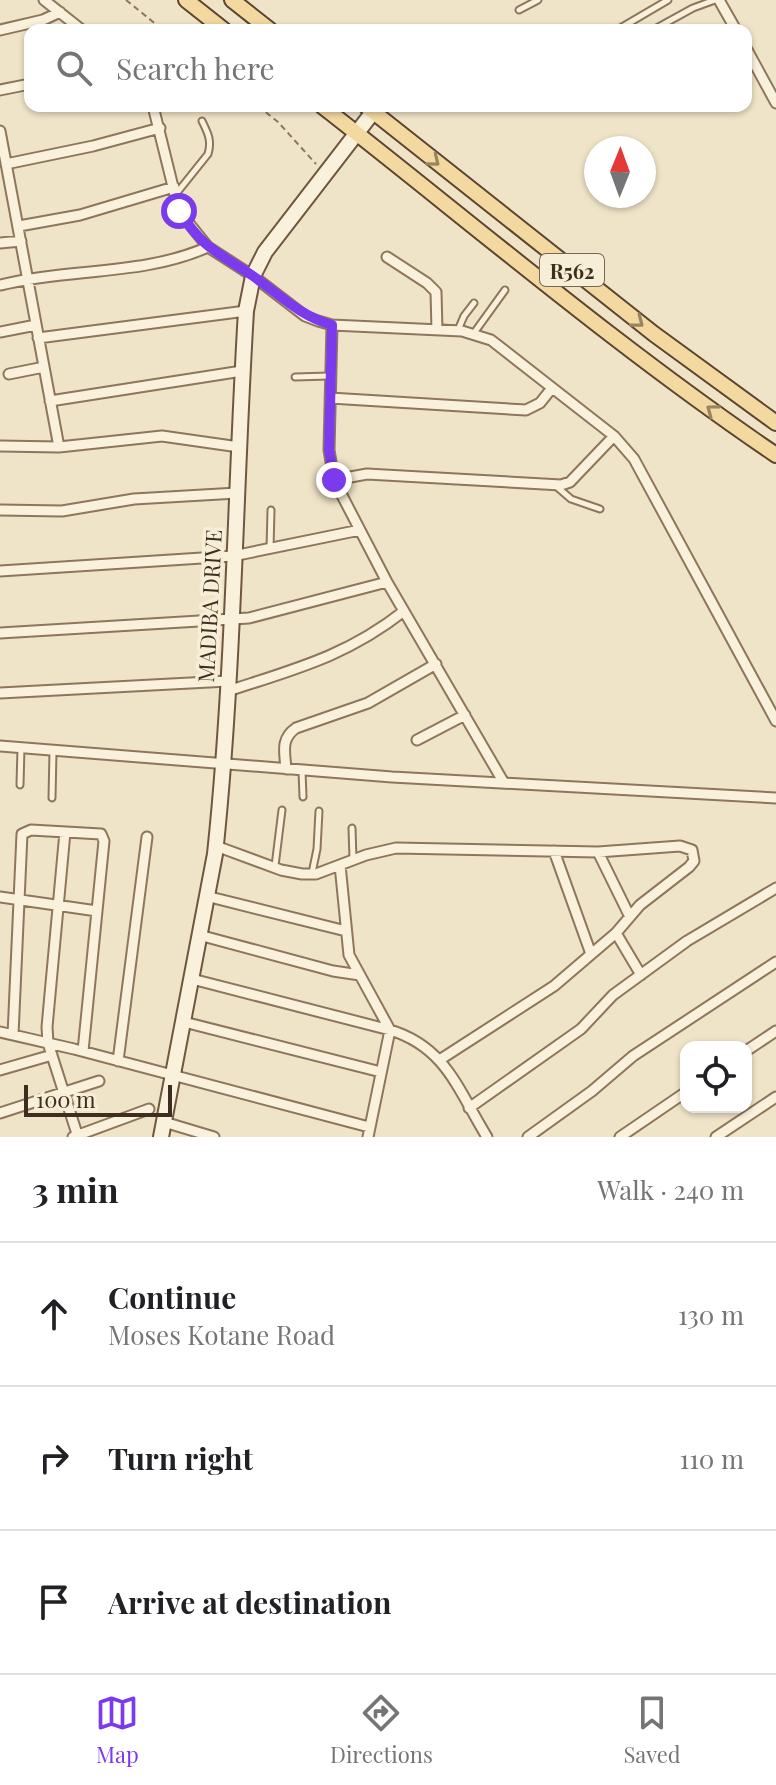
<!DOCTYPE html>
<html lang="en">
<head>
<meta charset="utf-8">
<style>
  :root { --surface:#fff; --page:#f6f6f6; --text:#202124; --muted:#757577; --line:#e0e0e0; --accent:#7c3aed }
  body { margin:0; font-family:"Playfair Display",serif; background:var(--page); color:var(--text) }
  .controls { position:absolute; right:24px; bottom:24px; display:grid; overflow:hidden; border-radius:16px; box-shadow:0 2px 6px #0004 }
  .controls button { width:72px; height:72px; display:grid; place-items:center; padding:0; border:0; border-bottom:2px solid var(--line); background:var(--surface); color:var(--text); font:40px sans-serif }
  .compass { position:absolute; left:584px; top:136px; width:72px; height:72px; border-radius:50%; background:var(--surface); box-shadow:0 2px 6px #0004; rotate:1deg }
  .scale { position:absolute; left:24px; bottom:20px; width:148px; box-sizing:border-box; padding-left:8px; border:4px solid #3d2e20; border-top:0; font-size:22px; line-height:28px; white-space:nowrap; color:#3d2e20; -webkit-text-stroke:6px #f7eed8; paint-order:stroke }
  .stop { position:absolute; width:24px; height:24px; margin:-18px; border:6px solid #7c3aed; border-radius:50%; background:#fff }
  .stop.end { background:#7c3aed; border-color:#fff; box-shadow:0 2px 8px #0008 }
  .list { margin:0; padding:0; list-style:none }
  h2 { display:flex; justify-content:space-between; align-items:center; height:104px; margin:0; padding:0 32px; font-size:34px }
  h2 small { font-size:26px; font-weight:400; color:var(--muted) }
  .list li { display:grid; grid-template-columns:52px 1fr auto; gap:24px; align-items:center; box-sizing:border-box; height:144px; padding:0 32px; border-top:2px solid var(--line) }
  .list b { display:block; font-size:30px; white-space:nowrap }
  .list p { margin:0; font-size:26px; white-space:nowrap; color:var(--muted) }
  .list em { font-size:26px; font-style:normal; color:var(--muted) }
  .icon { flex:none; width:44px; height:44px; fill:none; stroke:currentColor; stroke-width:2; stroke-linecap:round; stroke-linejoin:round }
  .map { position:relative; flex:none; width:776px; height:1137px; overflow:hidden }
  .search { position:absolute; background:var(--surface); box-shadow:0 2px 6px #0004; left:24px; right:24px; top:24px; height:88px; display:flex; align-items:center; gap:20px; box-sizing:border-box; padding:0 28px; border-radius:16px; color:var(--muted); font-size:30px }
  .sheet { height:536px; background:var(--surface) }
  nav { display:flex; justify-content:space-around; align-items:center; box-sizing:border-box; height:112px; border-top:2px solid var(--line); background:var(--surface); font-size:22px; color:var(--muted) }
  nav a { display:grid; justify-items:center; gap:4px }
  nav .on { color:var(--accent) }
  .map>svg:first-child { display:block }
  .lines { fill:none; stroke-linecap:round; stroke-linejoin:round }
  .lane-casing { stroke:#8d765c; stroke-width:9 }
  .street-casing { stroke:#8d765c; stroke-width:13 }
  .secondary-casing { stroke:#6f573f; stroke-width:18 }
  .primary-casing { stroke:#5b4430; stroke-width:18 }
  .path { stroke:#8d765c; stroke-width:2; stroke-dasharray:6 4; stroke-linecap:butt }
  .lane { stroke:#faf1dc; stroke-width:5 }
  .street { stroke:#faf1dc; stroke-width:9 }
  .secondary { stroke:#faf1dc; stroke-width:14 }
  .primary { stroke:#f3d9a0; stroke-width:14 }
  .oneway { stroke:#988460 }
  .route { stroke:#7c3aed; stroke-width:10 }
  .labels { text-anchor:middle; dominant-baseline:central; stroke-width:7; stroke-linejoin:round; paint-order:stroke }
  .shield { fill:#f7eed8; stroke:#756857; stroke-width:2 }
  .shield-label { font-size:20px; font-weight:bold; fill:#3d2e20 }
  .street-label { font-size:22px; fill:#3d2e20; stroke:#f7eed8 }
</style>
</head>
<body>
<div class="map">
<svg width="776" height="1137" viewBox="0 0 776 1137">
  <rect width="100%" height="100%" fill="#f0e4c8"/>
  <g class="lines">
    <defs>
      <path id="lane" d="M 519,10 L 538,0
        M 617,30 L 668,0
        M 653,30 L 693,8 L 715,0
        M 176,194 L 208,154 C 212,141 208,133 202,121
        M 458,330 L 464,316 L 474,303
        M 474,333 L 505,290
        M 295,377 L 329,376
        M 556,486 L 571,499 L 600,509
        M 270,549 L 271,510
        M 302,771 L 303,797
        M 20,785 L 21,748
        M 52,798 L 53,752
        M 352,828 L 353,859
        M 275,866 L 282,810
        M 312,873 L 317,849 L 319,811"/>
      <path id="street" d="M 44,0 L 82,30
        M 719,0 L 736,30
        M 0,30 L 43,20 L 60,12
        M 746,48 L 776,103
        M 0,90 L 30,84
        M 153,106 L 179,211 L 208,247 L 253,276 L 305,316 L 318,321 L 332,325 L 462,331 L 491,340 L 614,436 L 634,459 L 776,721
        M 0,131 L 59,447
        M 6,164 L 93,146 L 160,128
        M 19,226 L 80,215 L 174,187
        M 0,243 L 21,241
        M 387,257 L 427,283 L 436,292 L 437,330
        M 1,285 C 69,268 143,276 208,247
        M 332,325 L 329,450 L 334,480 L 387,582 L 504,783
        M 0,332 L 36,325
        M 38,338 L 246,311
        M 9,374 L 44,367
        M 330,398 L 526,410 L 540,403 L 552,388
        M 50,401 L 242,371
        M 0,446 L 59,447 L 162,436 L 239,447
        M 334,480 L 367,474 L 561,485 L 570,482 L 614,436
        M 0,510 L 62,511 L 134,499 L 237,493
        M 0,571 L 233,556 L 360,530
        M 0,633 L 249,618 L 387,582
        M 228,691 C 295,669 347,656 404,611
        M 0,693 L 228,681
        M 417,740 L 465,715
        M 0,746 L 392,777 L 776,798
        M 286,769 C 285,753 280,739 296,728 L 368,703 L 436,664
        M 65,832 L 47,1027 L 48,1043 L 78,1137
        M 216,846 L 281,870 L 302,874 L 316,874 L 366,855 L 396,848 L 598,852 L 680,846 L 692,850 L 694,861 L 689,867 L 640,905 L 616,933 L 554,986 L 441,1059
        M 554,851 L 591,954
        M 598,852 L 630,917
        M 340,865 L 349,955 L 390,1030 L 368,1137
        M 206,896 L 346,931
        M 0,897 L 97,911
        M 616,933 L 641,975
        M 199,935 L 333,971 L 360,975
        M 192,979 L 390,1030 C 446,1047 458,1090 487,1137
        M 184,1022 L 381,1072
        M 0,1032 L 74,1049 L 369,1127
        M 13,1035 L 22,834 L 31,830 L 101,834 L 104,841 L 83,1051
        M 746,1051 L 776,1031
        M 118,1061 L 147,837
        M 0,1070 L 52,1055
        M 469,1108 L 581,1029 L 613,995 L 687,941 L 776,888
        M 0,1113 L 99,1081
        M 164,1122 L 214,1137
        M 73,1137 L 149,1109
        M 528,1137 L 592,1091 L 633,1056 L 776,962
        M 620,1137 L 686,1092
        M 716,1137 L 776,1097"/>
      <path id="secondary" d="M 161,1137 L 215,854 C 234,674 235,492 246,311 L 253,276 L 265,252 L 373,112"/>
      <path id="primary" d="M 186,0 L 224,30
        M 232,0 L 270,30
        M 322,106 C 472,223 618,348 776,455
        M 366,106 L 654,334 L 776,423"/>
    </defs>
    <use href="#lane" class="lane-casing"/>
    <use href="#street" class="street-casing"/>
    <use href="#secondary" class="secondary-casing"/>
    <use href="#primary" class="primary-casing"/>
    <path class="path" d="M 126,0 L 163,30
      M 258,106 L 278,122 L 316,164"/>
    <use href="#lane" class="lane"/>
    <use href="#street" class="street"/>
    <use href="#secondary" class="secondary"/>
    <use href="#primary" class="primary"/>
  </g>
  <defs><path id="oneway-chevron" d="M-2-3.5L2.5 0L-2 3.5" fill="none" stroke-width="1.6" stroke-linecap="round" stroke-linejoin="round" transform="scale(2)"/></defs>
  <g class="oneway">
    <use href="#oneway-chevron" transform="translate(434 161) rotate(39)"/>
    <use href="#oneway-chevron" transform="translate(638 322) rotate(38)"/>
    <use href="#oneway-chevron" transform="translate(712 410) rotate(-143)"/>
  </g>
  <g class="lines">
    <path class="route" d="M 179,211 C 204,250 218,252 253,276 C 280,295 300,316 332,325 L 329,450 L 334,480"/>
  </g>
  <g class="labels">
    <rect class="shield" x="540" y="254" width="64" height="32" rx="6"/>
    <g class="shield-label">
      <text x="572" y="270">R562</text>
    </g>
    <g class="street-label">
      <text transform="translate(209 606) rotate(-87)">MADIBA DRIVE</text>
    </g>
  </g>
</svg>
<div class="controls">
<button><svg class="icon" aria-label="locate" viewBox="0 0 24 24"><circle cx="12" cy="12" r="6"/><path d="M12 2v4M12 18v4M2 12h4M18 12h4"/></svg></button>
</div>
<svg class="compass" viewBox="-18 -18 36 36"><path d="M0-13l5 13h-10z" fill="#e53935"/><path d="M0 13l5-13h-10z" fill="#757577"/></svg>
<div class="scale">100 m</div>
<div class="stop" style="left:179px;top:211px"></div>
<div class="stop end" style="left:334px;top:480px"></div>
<div class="search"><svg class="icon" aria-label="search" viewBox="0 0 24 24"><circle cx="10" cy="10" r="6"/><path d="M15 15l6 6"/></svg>Search here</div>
</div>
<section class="sheet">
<h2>3 min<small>Walk · 240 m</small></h2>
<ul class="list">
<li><svg class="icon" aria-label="ahead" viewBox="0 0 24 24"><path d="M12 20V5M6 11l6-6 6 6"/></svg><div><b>Continue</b><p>Moses Kotane Road</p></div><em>130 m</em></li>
<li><svg class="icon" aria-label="right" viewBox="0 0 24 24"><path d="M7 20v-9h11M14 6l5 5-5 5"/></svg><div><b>Turn right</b></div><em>110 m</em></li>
<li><svg class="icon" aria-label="arrive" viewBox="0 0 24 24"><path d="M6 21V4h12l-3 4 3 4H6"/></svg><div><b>Arrive at destination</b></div></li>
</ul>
</section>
<nav>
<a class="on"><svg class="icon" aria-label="map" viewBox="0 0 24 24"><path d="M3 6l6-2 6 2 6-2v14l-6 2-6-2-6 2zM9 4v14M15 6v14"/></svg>Map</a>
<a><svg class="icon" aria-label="directions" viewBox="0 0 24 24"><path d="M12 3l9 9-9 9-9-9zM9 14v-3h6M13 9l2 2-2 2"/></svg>Directions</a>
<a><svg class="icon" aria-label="saved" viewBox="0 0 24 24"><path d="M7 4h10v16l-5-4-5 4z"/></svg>Saved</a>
</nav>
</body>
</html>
